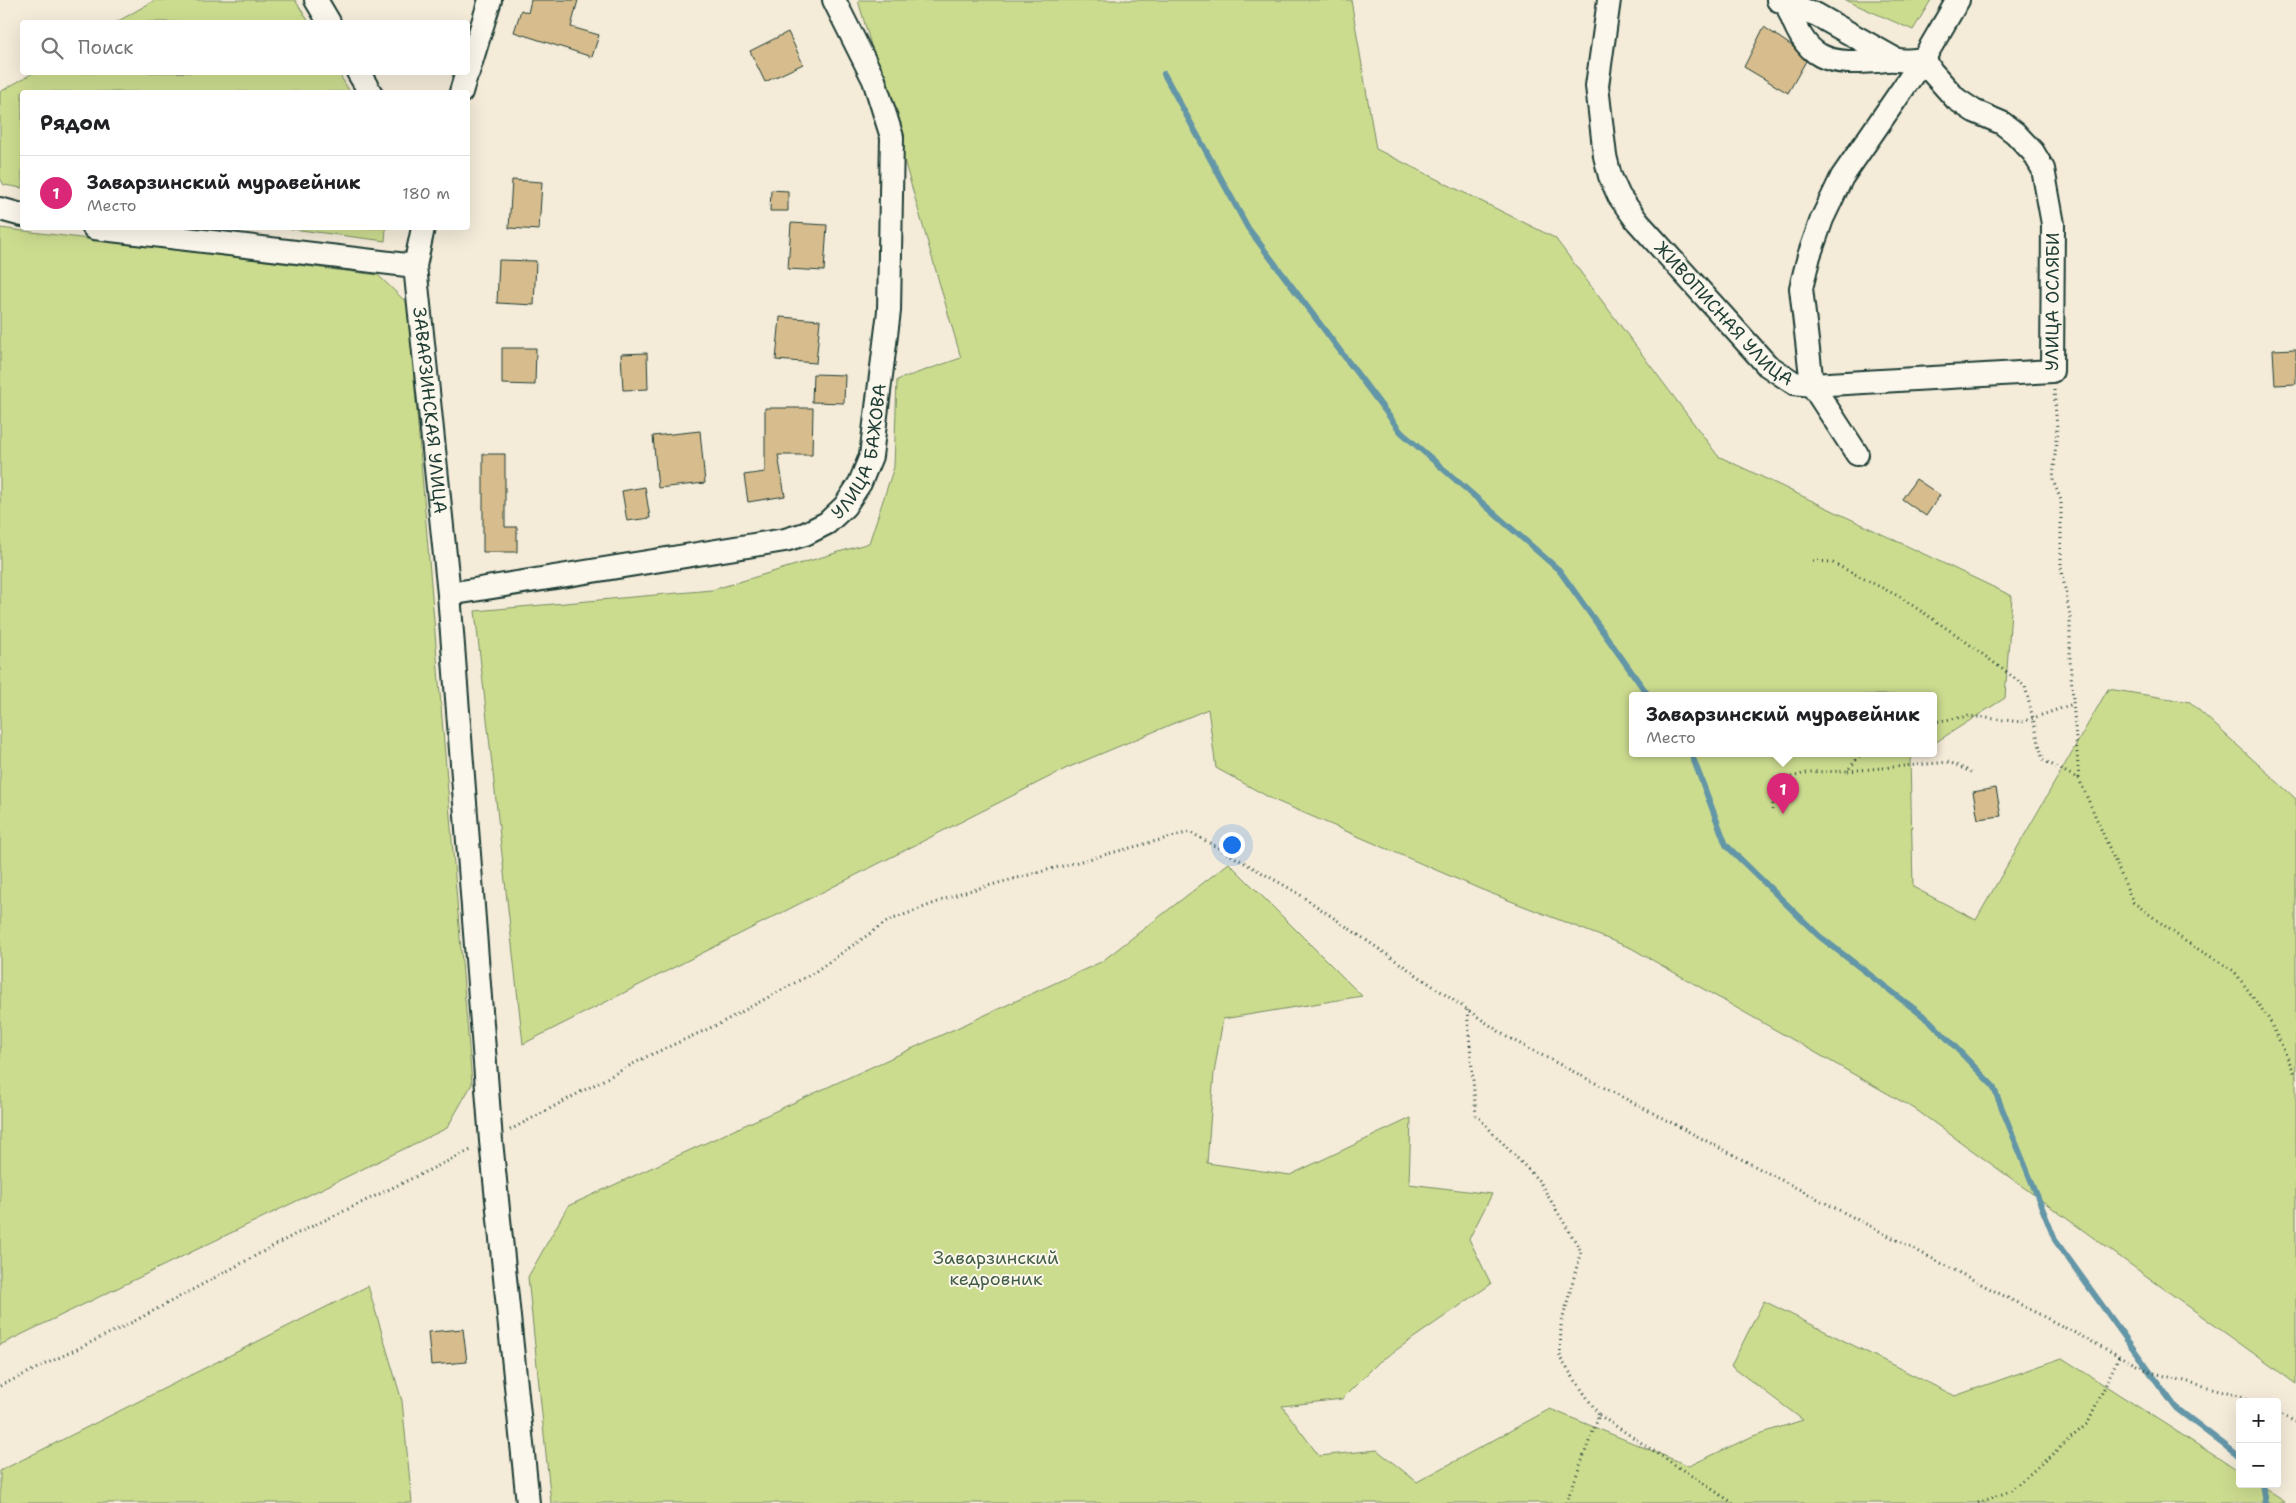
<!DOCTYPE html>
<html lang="ru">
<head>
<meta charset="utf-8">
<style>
  :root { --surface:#fff; --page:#f2f2f2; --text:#202124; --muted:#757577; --line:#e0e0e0; --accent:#db2777 }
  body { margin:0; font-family:"Shantell Sans",sans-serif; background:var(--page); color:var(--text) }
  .controls { position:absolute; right:15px; bottom:15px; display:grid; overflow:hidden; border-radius:5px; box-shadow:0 5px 20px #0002 }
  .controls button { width:45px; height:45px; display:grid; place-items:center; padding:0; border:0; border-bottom:1px solid var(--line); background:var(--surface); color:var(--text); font:25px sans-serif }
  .you { position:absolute; left:1231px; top:844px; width:18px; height:18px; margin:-12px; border:4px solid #fff; border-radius:50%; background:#1a73e8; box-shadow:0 0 0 8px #1a73e833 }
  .badge { display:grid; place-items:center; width:32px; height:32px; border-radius:50%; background:var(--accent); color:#fff; font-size:16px; font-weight:700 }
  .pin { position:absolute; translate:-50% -41px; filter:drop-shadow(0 1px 2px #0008) }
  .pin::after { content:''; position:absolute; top:26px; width:18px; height:15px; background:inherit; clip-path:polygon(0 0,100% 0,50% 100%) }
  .popup { position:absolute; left:1629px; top:692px; width:308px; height:65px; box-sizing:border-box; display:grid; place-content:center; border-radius:5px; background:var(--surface); filter:drop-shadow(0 1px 4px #0005); font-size:16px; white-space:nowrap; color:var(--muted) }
  .popup b { font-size:19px; color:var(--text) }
  .popup::after { content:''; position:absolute; left:50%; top:100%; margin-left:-10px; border:10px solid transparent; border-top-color:var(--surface) }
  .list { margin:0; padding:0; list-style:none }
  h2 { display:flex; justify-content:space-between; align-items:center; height:65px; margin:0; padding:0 20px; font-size:21px }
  h2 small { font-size:16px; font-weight:400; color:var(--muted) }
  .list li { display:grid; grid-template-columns:32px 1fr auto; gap:15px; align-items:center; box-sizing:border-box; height:75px; padding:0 20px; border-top:1px solid var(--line) }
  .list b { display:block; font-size:19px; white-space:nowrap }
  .list p { margin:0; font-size:16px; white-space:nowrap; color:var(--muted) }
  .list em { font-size:16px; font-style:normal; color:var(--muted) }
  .icon { flex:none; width:28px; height:28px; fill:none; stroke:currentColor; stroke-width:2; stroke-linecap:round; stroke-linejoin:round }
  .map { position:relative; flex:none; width:2296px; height:1503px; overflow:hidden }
  .search { position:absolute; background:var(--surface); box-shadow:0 5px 20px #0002; left:20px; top:20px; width:450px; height:55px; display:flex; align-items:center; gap:12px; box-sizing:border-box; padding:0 18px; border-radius:5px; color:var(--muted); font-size:19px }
  .panel { position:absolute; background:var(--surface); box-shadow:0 5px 20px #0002; left:20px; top:90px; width:450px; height:140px; border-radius:5px }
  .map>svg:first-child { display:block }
  .green { fill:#ccdc8f; stroke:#768c62 }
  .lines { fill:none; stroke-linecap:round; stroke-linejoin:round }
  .stream { stroke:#6496a7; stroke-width:6 }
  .building { fill:#d7bd8d; stroke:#1f3d34 }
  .minor-casing { stroke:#1f3d34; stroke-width:26 }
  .path { stroke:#1f3d34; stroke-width:3; stroke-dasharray:1 4; stroke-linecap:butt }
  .minor { stroke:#fbf7ec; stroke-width:22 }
  .labels { text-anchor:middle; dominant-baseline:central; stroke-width:4; stroke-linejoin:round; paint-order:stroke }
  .street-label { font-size:18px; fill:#1f3d34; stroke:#fbf7ec }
  .park-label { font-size:18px; fill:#425d46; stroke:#fbf7ec }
</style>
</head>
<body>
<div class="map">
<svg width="2296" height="1503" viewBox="0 0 2296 1503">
  <rect width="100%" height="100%" fill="#f4ebd9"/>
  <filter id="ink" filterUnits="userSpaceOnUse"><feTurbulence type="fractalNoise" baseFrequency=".02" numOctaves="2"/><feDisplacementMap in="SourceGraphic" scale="10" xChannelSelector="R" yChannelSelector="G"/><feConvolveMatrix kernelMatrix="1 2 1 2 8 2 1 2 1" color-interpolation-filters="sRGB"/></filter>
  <g filter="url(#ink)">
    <path class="green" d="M 155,0 L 295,0 L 309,22 L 117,22 Z
      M 858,0 L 1351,0 L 1376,149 L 1555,238 L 1718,456 L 2012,596 L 2005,698 L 1933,744 L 1933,695 L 1633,695 L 1633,753 L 1920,753 L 1910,759 L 1913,887 L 1976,920 L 2108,689 L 2190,702 L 2296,799 L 2296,1384 L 1915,1109 L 1631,948 L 1480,889 L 1274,800 L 1216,768 L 1208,709 L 1067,768 L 523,1044 L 475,611 L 712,590 L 869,543 L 894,467 L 897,380 L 961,358 Z
      M 1845,0 L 1931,0 L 1913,30 Z
      M 338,72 L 350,92 L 22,92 L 22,188 L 4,185 L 0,178 L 0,92 L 33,73 Z
      M 0,228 L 378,275 L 408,304 L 472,1084 L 447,1128 L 0,1345 Z
      M 285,228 L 386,228 L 385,241 Z
      M 1229,863 L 1362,996 L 1223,1019 L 1214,1073 L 1207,1163 L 1290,1175 L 1411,1118 L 1409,1184 L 1492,1194 L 1469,1239 L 1491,1284 L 1379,1362 L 1342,1399 L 1282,1406 L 1319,1456 L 1377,1450 L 1417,1482 L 1550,1409 L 1689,1466 L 1753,1436 L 1803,1420 L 1731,1366 L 1764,1301 L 1955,1396 L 2062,1358 L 2240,1472 L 2240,1484 L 2259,1484 L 2285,1501 L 2278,1503 L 551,1503 L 528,1277 L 568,1206 L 1101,962 Z
      M 368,1286 L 402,1401 L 412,1503 L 0,1503 L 0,1471 Z"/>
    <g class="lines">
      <path class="stream" d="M 1164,74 L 1248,228 L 1401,432 L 1559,570 L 1648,695
        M 1690,753 L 1693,758 L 1726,845 L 1819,936 L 1930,1021 L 1993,1086 L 2055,1240 L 2176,1408 L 2240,1457
        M 2262,1484 L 2265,1503"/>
    </g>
    <path class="building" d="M 531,0 L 578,0 L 571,27 L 599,35 L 592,57 L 514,32 L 521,10 L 528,13 Z
      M 1764,27 L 1792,46 L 1806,61 L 1788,93 L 1744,67 Z
      M 788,32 L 803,64 L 765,82 L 750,51 Z
      M 512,180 L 542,182 L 539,230 L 509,228 Z
      M 771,190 L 788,191 L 788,211 L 770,211 Z
      M 791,223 L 827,225 L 824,271 L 788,269 Z
      M 499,260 L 536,261 L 534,305 L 497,303 Z
      M 780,317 L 820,320 L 816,363 L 776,360 Z
      M 502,348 L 536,348 L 535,385 L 502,384 Z
      M 2296,349 L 2296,384 L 2275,385 L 2273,350 Z
      M 647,353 L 648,389 L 623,390 L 621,354 Z
      M 813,374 L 845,375 L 844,403 L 812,402 Z
      M 765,408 L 813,408 L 812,455 L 778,455 L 785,496 L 748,502 L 744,475 L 765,472 Z
      M 700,431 L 705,483 L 658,488 L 653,436 Z
      M 483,454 L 505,454 L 505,527 L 517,527 L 517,552 L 483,552 Z
      M 1916,479 L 1940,495 L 1926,516 L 1902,499 Z
      M 645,487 L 650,518 L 627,521 L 622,491 Z
      M 1996,788 L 2001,816 L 1978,819 L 1973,792 Z
      M 463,1329 L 467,1362 L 431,1365 L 428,1332 Z"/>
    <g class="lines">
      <defs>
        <g id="minor">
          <path d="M 316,0 L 329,22"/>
          <path id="s1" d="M 1609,0 L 1597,86 L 1605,156 L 1610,176 L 1619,196 L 1637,221 L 1767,365 L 1794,383 L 1812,385 L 2052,371 L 2053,224 L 2043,169 L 2033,152 L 2015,133 L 2002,123 L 1974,111 L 1956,99 L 1931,71 L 1924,58 C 1912,63 1900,59 1887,60 C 1825,66 1806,62 1786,1"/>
          <path d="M 1778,0 L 1817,15 L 1895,59"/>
          <path d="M 358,72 L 370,92"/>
          <path d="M 468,72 L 490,0"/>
          <path d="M 461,92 L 467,72"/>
          <path d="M 0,209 L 22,215"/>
          <path d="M 94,228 L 415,266"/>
          <path id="s2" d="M 423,228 L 415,266 L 449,594 L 491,1141 L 528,1503"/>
          <path d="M 1857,454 L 1812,385 L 1801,288 L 1809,256 L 1822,219 L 1842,177 L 1924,58 L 1958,0"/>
          <path id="s3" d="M 449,594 L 785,540 L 805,534 L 827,523 L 845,506 L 860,483 L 871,456 L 889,311 L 892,137 L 874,80 L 834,0"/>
        </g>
      </defs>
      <use href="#minor" class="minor-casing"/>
      <path class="path" d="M 2054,390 L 2057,428 L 2053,481 L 2061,500 L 2061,567 L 2070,616 L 2070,660 L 2079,779
        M 1813,561 L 1831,562 L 1900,597 L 1961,638 L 2025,686 L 2043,760 L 2079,779 L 2133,902 L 2185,941 L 2234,971 L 2269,1019 L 2296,1076
        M 1933,722 L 1969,716 L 2022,722 L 2073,704
        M 1848,771 L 1949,762 L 1971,772
        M 1772,810 L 1776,781 L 1810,772 L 1847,771 L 1862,753
        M 1467,1010 L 1476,1115 L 1539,1181 L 1581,1251 L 1561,1325 L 1560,1358 L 1599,1415 L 1566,1503
        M 510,1130 L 646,1057 L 719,1024 L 813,973 L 888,921 L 961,893 L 1190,832 L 1296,892 L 1507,1037 L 2150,1372 L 2239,1395 L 2254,1402
        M 0,1386 L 129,1324 L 294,1235 L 471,1150
        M 2277,1412 L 2296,1421
        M 1599,1415 L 1733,1503
        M 1978,1503 L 2010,1491 L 2088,1423 L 2119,1356"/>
      <use href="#minor" class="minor"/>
    </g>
  </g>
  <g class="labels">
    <g class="street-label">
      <text stroke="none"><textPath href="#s1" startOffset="785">УЛИЦА ОСЛЯБИ</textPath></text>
      <text stroke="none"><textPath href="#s1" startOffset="358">ЖИВОПИСНАЯ УЛИЦА</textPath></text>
      <text stroke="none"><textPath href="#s2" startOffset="184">ЗАВАРЗИНСКАЯ УЛИЦА</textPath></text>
      <text stroke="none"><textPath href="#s3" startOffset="468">УЛИЦА БАЖОВА</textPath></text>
    </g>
    <g class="park-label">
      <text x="996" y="1258">Заварзинский<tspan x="996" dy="21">кедровник</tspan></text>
    </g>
  </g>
</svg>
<div class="controls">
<button>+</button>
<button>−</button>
</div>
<div class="you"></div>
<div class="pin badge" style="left:1783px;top:814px">1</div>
<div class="popup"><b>Заварзинский муравейник</b>Место</div>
<div class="search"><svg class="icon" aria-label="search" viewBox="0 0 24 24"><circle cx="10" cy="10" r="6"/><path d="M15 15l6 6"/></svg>Поиск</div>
<section class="panel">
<h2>Рядом<small></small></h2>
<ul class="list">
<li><span class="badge">1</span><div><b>Заварзинский муравейник</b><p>Место</p></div><em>180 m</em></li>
</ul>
</section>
</div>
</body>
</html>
